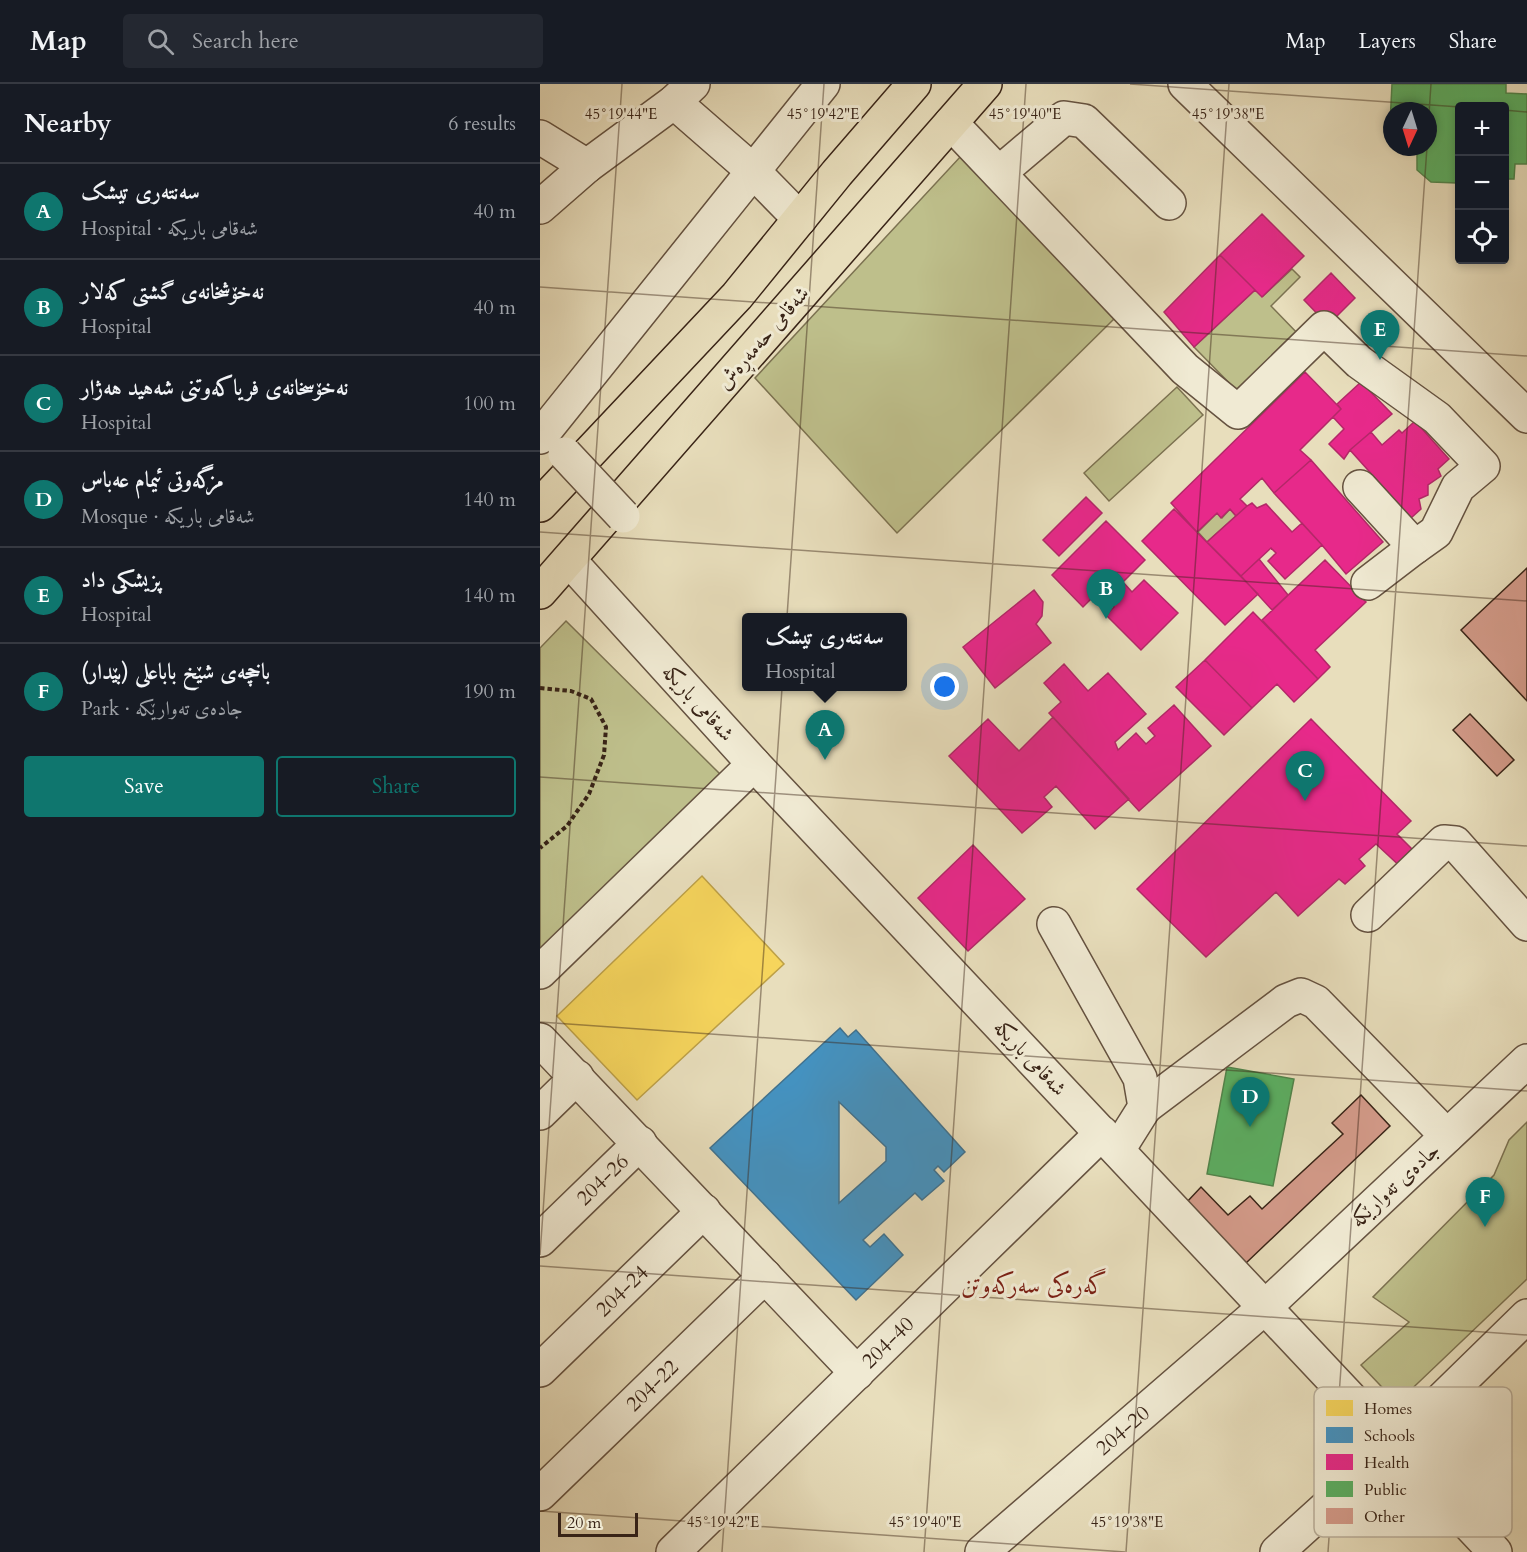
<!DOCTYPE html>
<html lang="en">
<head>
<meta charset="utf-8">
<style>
  :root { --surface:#171b24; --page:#242831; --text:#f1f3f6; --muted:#9ea1a6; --line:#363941; --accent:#0f766e }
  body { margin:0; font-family:Cardo,Amiri,serif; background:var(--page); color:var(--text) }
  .controls { position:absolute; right:18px; top:18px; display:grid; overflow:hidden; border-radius:6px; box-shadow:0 3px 9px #0003 }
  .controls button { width:54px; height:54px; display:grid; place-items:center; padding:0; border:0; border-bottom:2px solid var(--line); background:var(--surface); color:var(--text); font:30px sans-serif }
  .compass { position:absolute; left:843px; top:18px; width:54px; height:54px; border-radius:50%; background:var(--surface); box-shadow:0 3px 9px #0003; rotate:184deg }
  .scale { position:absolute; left:18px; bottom:15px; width:80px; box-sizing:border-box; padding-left:6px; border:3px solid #392417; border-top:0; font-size:16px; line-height:21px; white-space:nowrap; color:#392417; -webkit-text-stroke:4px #f0ead3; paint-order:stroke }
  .you { position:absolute; left:405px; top:603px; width:21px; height:21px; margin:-15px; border:4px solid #fff; border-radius:50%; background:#1a73e8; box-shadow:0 0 0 9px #1a73e833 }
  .badge { display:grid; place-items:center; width:39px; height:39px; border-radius:50%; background:var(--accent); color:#fff; font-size:20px; font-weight:700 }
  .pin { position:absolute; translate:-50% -50px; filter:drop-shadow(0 2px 3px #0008) }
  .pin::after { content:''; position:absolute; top:32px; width:21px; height:18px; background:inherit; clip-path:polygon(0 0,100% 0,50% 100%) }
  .popup { position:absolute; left:202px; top:529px; width:165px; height:78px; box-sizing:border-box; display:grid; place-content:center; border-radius:6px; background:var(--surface); filter:drop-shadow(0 2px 4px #0005); font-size:20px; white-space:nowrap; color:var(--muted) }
  .popup b { font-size:22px; color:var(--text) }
  .popup::after { content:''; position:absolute; left:50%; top:100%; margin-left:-12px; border:12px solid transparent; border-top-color:var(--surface) }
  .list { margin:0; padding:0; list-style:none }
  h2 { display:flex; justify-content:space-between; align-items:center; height:78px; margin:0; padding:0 24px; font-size:26px }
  h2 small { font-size:20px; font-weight:400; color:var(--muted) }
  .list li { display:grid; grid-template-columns:39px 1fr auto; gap:18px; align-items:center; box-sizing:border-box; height:96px; padding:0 24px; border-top:2px solid var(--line) }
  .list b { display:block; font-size:22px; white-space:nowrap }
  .list p { margin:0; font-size:20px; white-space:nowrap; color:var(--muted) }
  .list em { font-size:20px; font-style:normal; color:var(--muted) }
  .actions { display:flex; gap:12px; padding:18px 24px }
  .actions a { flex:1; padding:14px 0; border:2px solid var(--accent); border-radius:6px; text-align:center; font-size:21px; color:var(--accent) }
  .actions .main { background:var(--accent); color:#fff }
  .icon { flex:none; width:33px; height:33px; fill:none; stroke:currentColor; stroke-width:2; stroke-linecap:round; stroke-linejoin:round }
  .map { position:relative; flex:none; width:987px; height:1468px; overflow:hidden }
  header { display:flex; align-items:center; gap:36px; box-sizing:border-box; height:84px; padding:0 30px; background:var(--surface); border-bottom:2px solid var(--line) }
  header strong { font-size:28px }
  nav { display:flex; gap:33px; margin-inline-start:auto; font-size:21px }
  .search { width:420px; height:54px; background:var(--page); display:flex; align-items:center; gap:15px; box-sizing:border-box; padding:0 21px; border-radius:6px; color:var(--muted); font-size:22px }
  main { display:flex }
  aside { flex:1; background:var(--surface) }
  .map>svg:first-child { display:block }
  .green { fill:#bebf8b; stroke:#7c7251; stroke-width:1.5 }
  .homes { fill:#f6d55c; stroke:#bda047; stroke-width:1.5 }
  .schools { fill:#4393c3; stroke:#40728f; stroke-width:1.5; fill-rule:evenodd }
  .health { fill:#e7298a; stroke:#b32868; stroke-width:1.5 }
  .public { fill:#5aae61; stroke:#50854b; stroke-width:1.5 }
  .building { fill:#d39a89; stroke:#392417; stroke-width:1.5 }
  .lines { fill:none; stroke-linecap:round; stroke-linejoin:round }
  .minor-casing { stroke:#655240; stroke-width:36 }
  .highway-casing { stroke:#392417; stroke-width:36 }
  .path { stroke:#392417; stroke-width:4; stroke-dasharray:4.5 3; stroke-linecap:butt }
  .minor { stroke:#f0ead3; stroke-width:33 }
  .highway { stroke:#e8debc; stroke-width:33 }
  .minor-bridge-casing { stroke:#655240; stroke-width:36; stroke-linecap:butt }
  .minor-bridge { stroke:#f0ead3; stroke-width:33 }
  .ticks { fill:none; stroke:#392417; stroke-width:1.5; stroke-opacity:0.45 }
  .labels { text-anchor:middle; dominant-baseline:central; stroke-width:6; stroke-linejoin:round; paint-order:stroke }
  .street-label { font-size:21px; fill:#392417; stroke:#f0ead3 }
  .quarter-label { font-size:24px; fill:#7a1f14; stroke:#f0ead3 }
  .key { fill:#f0ead3; stroke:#b9af9b; stroke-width:1.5 }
  .key-label { font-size:16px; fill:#392417 }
  .ticks-label { font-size:15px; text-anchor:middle; fill:#392417; stroke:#f0ead3; stroke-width:6; stroke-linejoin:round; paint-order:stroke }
</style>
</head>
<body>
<header>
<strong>Map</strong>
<div class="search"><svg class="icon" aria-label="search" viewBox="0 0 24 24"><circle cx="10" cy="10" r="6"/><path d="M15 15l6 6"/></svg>Search here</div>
<nav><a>Map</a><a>Layers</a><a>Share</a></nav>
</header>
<main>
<aside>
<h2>Nearby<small>6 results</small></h2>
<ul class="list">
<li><span class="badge">A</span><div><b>سەنتەری تیشک</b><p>Hospital · شەقامی باریکە</p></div><em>40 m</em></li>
<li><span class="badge">B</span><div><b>نەخۆشخانەی گشتی کەلار</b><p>Hospital</p></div><em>40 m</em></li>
<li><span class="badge">C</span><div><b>نەخۆسخانەی فریاکەوتنی شەهید هەژار</b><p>Hospital</p></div><em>100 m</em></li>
<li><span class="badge">D</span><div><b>مزگەوتی ئیمام عەباس</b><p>Mosque · شەقامی باریکە</p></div><em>140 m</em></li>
<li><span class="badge">E</span><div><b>پزیشکی داد</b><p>Hospital</p></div><em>140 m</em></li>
<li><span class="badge">F</span><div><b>باخچەی شێخ باباعلی (بێدار)</b><p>Park · جادەی تەوارێکە</p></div><em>190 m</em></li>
</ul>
<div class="actions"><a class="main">Save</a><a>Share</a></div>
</aside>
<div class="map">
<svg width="987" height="1468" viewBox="0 0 987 1468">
  <rect width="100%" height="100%" fill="#e8debc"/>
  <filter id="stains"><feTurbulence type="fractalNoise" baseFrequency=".00333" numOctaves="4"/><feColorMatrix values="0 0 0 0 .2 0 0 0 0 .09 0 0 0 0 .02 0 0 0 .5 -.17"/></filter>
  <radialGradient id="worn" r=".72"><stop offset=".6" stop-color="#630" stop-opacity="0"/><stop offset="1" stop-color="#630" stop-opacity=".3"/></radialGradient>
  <path class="green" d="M 421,72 L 577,232 L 357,449 L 215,294 Z
    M 752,185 L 760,193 L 731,222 L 761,253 L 701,311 L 654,263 L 715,206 L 723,212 Z
    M 637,303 L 663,331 L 569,417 L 544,389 Z
    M 690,425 L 696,432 L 667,458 L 658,448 L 677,429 L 682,434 Z
    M 26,537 L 184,694 L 0,878 L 0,564 Z
    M 987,1038 L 987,1195 L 857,1319 L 821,1281 L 869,1238 L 833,1213 L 954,1091 L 969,1056 Z"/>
  <path class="homes" d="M 162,792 L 244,880 L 97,1016 L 17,932 Z"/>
  <path class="schools" d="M 300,944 L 308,953 L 316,946 L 425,1068 L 404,1088 L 398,1082 L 394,1086 L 404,1097 L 382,1116 L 375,1109 L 323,1156 L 330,1163 L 344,1150 L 363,1171 L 316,1216 L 170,1064 ZM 299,1018 L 346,1063 L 346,1077 L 299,1119 Z"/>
  <path class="health" d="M 722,130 L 764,172 L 722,213 L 680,171 Z
    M 680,171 L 715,206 L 654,263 L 624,228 Z
    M 791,189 L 815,214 L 788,241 L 764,216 Z
    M 765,288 L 801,325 L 760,366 L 771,376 L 734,409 L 722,394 L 700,415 L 707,422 L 696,432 L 690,425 L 681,434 L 677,429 L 657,448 L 631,419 Z
    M 821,298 L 852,330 L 810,366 L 804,375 L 789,360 L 804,345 L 793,333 L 801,325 L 797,320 Z
    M 875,337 L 909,375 L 898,385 L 901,392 L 888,401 L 888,411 L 879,415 L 881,425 L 871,434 L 810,366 L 831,348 L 842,361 L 859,346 L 862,349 Z
    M 771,376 L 843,458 L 806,490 L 782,461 L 734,409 Z
    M 546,413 L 562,429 L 519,472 L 503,456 Z
    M 712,419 L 717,424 L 726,420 L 752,448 L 762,439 L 782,461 L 745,495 L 728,477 L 736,469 L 731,464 L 701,492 L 667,458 L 707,422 Z
    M 634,425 L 718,510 L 685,541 L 602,457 Z
    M 566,437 L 605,476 L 583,498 L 592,508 L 604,496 L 638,529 L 601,566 L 566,531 L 574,523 L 559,507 L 543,523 L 512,491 Z
    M 719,475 L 748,511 L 732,526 L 701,492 Z
    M 785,476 L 826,518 L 775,566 L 790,583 L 778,595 L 722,536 Z
    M 494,506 L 503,518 L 502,532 L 496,540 L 511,559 L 455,604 L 423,563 Z
    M 713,528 L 778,595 L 754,618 L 737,600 L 712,624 L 665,576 Z
    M 665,576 L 712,624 L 684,651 L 636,603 Z
    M 524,580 L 548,607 L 568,589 L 606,630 L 575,658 L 578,666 L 596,649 L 606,660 L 615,652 L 608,644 L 634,621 L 671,662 L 599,727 L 509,629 L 521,618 L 504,599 Z
    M 513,633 L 589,715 L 555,745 L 516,702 L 504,713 L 512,723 L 482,749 L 409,672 L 448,635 L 479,667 Z
    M 771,635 L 871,737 L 857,750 L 879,772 L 864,786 L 836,760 L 819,775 L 825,782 L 805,800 L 799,795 L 758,832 L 736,808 L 666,873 L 597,805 Z
    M 433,761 L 485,815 L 428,867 L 378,814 Z"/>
  <path class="public" d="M 852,0 L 966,0 L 966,9 L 987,10 L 987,80 L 975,80 L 974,95 L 964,95 L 964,22 L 920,22 L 920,125 L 917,125 L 917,99 L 891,98 L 877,86 L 877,63 L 888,63 L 888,27 L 852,27 L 852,61 L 849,60 Z
    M 687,983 L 754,995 L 733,1102 L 667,1090 Z"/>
  <path class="building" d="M 987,484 L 987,617 L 921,546 Z
    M 930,630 L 974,676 L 957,692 L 913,646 Z
    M 821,1011 L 850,1042 L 705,1180 L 646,1119 L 661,1103 L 688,1131 L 710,1112 L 722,1125 L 803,1050 L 792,1039 Z"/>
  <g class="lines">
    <defs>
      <g id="minor">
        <path d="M 645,0 L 987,332"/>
        <path d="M 134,18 L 212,86 L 260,135"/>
        <path d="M 411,39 L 645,285 L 698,328 L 784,244 L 819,278 L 897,334 L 943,382 L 918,403 L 896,448 L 875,463 L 820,403"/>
        <path d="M 0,53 L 47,82"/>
        <path d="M 459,89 L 524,34 L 544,37 L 629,119"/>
        <path d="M 0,123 L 47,82 L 134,18 L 153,0"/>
        <path d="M 0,353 L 283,0"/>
        <path d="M 29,476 L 214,680 L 955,1468"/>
        <path d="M 828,499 L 875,463"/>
        <path d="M 828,831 L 904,758 L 915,759 L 987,840"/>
        <path d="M 514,840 L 600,994 L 605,1023 L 578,1066"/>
        <path d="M 0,888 L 214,680"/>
        <path d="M 0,956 L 317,1289"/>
        <path d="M 605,1023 L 746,917 L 761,911 L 776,918 L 907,1052"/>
        <path d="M 0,1029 L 37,993"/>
        <path id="s1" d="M 0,1156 L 100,1059"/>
        <path id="s2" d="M 0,1286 L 164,1127"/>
        <path id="s3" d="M 0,1410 L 225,1192"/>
        <path id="s4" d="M 133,1468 L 562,1049"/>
        <path id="s5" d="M 442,1468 L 724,1224 L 987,977"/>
        <path d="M 737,1468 L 855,1361 L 987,1232"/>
      </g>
      <path id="highway" d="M 0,421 L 197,212 L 297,89 L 374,0
        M 0,508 L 445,0"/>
    </defs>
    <use href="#minor" class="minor-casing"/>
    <use href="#highway" class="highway-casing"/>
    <path class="path" d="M 0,604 L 31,607 L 51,615 L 66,643 L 64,671 L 49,710 L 27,742 L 0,764"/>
    <use href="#minor" class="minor"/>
    <use href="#highway" class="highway"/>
    <defs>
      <path id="minor-bridge" d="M 25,370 L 83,432"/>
    </defs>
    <use href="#minor-bridge" class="minor-bridge-casing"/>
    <use href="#minor-bridge" class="minor-bridge"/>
  </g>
  <path class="ticks" d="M 590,0 L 920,23M 964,26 L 987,28M 888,44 L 891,0M 0,203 L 987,272M 0,448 L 987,517M 0,693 L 987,762M 0,938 L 987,1007M 0,1171 L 82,0M 0,1182 L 987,1251M 0,1427 L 585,1468M 182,1468 L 284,0M 384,1468 L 486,0M 586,1468 L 689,0M 788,1468 L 887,63"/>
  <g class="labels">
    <g class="street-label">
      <text transform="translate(223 254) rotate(-49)">شەقامی حەمەڕەش</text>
      <text transform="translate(158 619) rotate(48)">شەقامی باریکە</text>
      <text transform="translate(490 974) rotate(47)">شەقامی باریکە</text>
      <text stroke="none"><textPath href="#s1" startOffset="87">204-26</textPath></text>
      <text transform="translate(855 1101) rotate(-43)">جادەی تەوارێکە</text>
      <text stroke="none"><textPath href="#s2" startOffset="114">204-24</textPath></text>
      <text stroke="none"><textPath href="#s4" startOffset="300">204-40</textPath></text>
      <text stroke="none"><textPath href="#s3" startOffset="156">204-22</textPath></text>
      <text stroke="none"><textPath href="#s5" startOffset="186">204-20</textPath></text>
    </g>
    <g class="quarter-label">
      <text x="494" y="1201">گەرەکی سەرکەوتن</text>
    </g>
  </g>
  <rect x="774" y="1303" width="198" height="150" rx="9" class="key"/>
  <rect x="786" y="1316" width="27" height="16" fill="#f6d55c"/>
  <rect x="786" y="1343" width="27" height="16" fill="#4393c3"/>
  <rect x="786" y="1370" width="27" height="16" fill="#e7298a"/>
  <rect x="786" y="1397" width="27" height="16" fill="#5aae61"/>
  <rect x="786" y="1424" width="27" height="16" fill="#d39a89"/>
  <g class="key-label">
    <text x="824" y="1330">Homes</text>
    <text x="824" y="1357">Schools</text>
    <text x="824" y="1384">Health</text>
    <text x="824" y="1411">Public</text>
    <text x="824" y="1438">Other</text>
  </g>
  <g class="ticks-label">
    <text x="81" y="35">45°19'44"E</text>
    <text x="283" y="35">45°19'42"E</text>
    <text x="485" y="35">45°19'40"E</text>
    <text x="688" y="35">45°19'38"E</text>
    <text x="183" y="1443">45°19'42"E</text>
    <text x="385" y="1443">45°19'40"E</text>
    <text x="587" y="1443">45°19'38"E</text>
  </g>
  <rect width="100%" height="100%" filter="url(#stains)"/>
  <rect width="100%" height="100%" fill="url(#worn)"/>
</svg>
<div class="controls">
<button>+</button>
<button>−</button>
<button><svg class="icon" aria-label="locate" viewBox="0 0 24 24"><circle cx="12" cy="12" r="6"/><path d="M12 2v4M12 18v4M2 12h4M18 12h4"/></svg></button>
</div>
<svg class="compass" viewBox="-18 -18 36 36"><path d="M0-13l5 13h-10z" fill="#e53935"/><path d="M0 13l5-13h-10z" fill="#9ea1a6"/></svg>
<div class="scale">20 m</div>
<div class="you"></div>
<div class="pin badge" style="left:285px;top:676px">A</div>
<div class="popup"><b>سەنتەری تیشک</b>Hospital</div>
<div class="pin badge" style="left:566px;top:535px">B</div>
<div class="pin badge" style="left:765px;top:717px">C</div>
<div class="pin badge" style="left:710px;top:1043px">D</div>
<div class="pin badge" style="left:840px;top:276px">E</div>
<div class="pin badge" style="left:945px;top:1143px">F</div>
</div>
</main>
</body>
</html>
